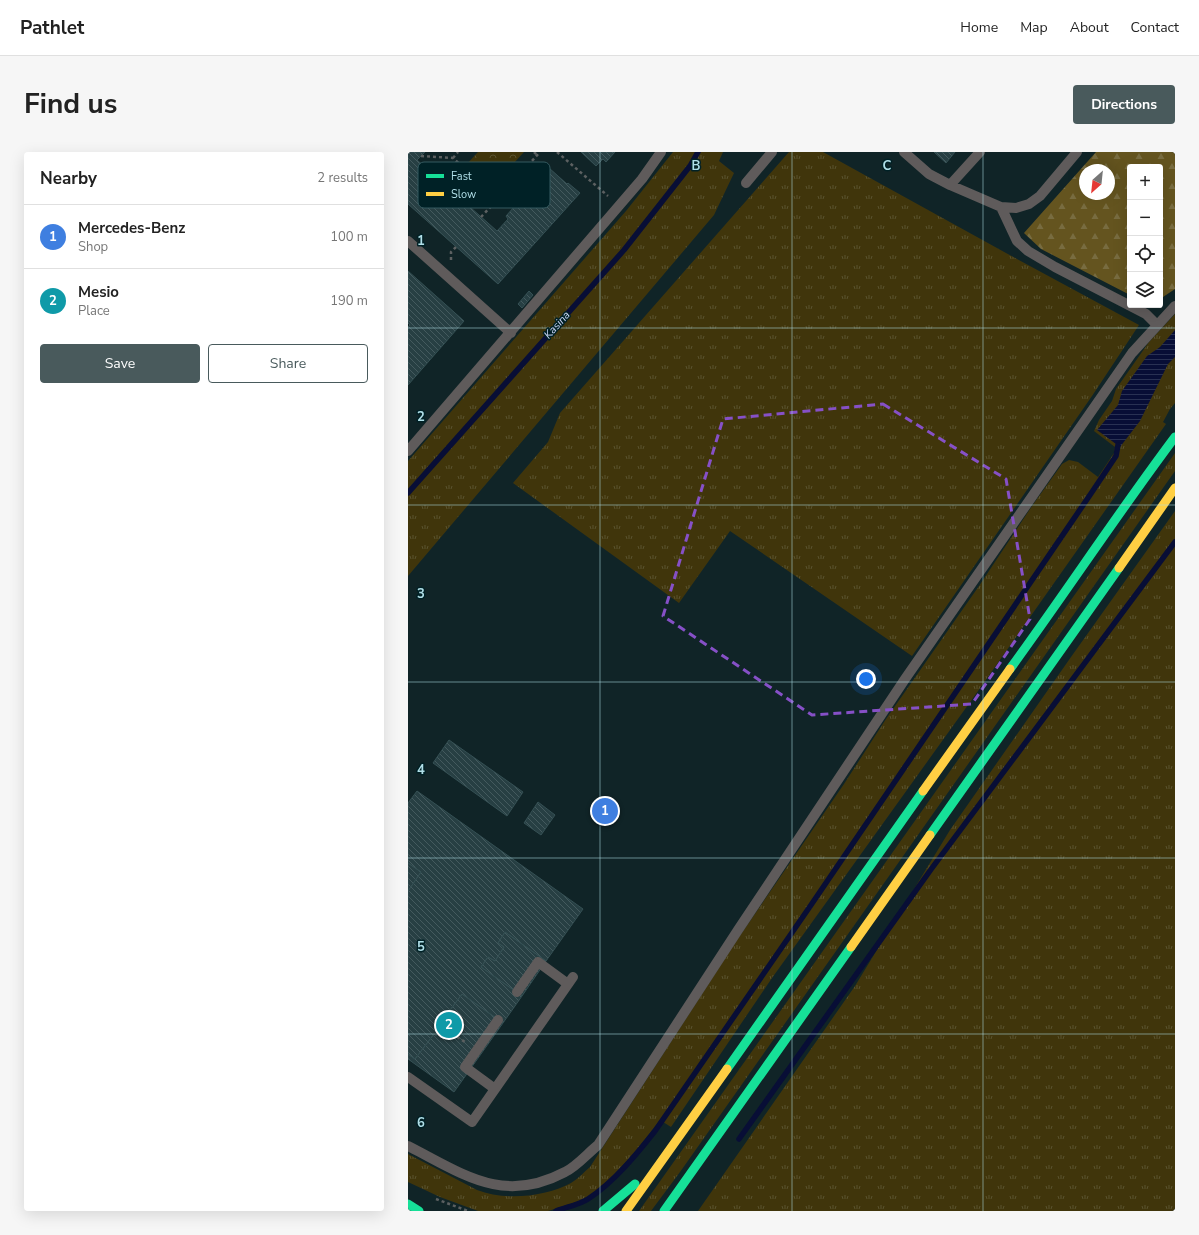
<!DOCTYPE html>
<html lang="en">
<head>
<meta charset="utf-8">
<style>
  :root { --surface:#fff; --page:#f6f6f6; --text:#222; --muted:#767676; --line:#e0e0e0; --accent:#495a5c }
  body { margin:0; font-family:"Nunito Sans",sans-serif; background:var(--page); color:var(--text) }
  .controls { position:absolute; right:12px; top:12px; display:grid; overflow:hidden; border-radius:4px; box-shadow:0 4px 16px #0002 }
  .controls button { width:36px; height:36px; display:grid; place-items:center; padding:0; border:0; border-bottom:1px solid var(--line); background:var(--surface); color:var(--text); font:20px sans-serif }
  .compass { position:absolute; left:671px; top:12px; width:36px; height:36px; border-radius:50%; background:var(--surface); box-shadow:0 4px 16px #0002; rotate:207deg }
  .you { position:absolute; left:458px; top:527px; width:14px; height:14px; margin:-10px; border:3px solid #fff; border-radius:50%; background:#1a73e8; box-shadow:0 0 0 6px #1a73e833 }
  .badge { display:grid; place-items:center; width:26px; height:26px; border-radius:50%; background:var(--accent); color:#fff; font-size:13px; font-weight:700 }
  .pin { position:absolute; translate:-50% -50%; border:2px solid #fff; box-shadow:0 1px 4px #0006 }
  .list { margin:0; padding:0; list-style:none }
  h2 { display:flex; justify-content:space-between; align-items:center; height:52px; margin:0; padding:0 16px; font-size:17px }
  h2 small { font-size:13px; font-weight:400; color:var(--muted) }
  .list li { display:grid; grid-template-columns:26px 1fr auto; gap:12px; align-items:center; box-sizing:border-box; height:64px; padding:0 16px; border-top:1px solid var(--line) }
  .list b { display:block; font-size:15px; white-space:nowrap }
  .list p { margin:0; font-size:13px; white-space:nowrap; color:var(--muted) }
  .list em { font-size:13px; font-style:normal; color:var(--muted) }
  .actions { display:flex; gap:8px; padding:12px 16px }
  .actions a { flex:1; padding:9px 0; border:1px solid var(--accent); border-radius:4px; text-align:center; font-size:14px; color:var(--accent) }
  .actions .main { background:var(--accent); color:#fff }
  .icon { flex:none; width:22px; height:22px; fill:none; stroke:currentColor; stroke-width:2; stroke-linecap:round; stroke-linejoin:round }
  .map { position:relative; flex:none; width:767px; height:1059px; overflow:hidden; border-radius:4px }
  header { display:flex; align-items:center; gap:24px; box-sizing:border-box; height:56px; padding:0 20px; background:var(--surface); border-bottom:1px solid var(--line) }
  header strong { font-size:19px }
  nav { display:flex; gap:22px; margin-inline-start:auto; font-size:14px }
  .intro { display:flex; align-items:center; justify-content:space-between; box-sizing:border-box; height:96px; padding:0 24px }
  h1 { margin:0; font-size:28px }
  .button { padding:10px 18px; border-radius:4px; background:var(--accent); color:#fff; font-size:14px; font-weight:700 }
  main { display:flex; gap:24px; padding:0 24px }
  aside { flex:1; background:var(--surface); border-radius:4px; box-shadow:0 4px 16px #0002 }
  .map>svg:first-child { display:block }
  .grass { fill:url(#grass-tufts) }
  .forest { fill:url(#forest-firs); fill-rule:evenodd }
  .park { fill:url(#park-crowns) }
  .water { fill:url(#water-rules) }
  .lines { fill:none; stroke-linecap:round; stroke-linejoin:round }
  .stream { stroke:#080e36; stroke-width:5.5 }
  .building { fill:url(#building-back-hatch); stroke:#355054 }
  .path { stroke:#5c6061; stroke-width:2.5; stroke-dasharray:3 3; stroke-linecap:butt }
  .lane { stroke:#5f5b5b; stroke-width:10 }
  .fast { stroke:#16e098; stroke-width:9 }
  .slow { stroke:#ffcf43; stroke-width:9 }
  .marked { fill:none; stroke:#8650c7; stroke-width:3; stroke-dasharray:8 5; stroke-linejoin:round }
  .grid { fill:none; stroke:#b0dfe8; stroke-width:1; stroke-opacity:0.55 }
  .labels { text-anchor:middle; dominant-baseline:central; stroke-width:3; stroke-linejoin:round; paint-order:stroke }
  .water-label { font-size:11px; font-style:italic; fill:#cbd6f6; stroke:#002126 }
  .key { fill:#002126; stroke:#355a60; stroke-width:1 }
  .key-label { font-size:11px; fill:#b0dfe8 }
  .grid-label { font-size:13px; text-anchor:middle; font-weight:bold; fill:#b0dfe8; stroke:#002126; stroke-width:3; stroke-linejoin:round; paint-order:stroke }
</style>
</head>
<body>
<header>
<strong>Pathlet</strong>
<nav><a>Home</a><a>Map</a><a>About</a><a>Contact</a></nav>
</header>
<div class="intro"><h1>Find us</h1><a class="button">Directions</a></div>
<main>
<aside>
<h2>Nearby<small>2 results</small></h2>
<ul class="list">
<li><span class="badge" style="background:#3f7fe0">1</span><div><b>Mercedes-Benz</b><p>Shop</p></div><em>100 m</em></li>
<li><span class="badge" style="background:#0f9aa8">2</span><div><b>Mesio</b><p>Place</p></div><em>190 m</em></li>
</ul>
<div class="actions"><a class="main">Save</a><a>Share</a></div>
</aside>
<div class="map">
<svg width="767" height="1059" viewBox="0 0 767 1059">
  <defs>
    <pattern id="grass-tufts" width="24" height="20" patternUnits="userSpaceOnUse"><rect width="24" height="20" fill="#40350b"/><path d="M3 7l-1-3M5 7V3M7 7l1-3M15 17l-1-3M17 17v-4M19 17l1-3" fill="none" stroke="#59522f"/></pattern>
    <pattern id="forest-firs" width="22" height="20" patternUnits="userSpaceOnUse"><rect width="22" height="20" fill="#64541f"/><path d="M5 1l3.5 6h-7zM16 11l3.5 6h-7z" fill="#786c40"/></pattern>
    <pattern id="park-crowns" width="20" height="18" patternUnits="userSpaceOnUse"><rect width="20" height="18" fill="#40350b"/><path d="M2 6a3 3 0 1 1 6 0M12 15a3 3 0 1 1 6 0" fill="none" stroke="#59522f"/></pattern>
    <pattern id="water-rules" width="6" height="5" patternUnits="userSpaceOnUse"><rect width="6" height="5" fill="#080e36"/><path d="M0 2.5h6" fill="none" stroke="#293153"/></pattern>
    <pattern id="building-back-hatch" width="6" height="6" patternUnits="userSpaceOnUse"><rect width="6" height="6" fill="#273f43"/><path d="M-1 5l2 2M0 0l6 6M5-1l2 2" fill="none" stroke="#445a5e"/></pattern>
  </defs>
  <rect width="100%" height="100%" fill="#102427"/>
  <path class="grass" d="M 265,0 L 315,0 L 311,9 L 326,21 L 306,63 L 0,424 L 0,309 L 218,59 Z
    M 381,0 L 415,0 L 598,101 L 731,173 L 684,244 L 504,504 L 322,379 L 271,451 L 105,331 L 140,290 L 152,261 Z
    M 767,162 L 767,251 L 762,257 L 755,270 L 758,272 L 570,539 L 364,826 L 263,975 L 252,968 L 227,1000 L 201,1028 L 178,1047 L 140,1059 L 70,1059 L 32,1045 L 0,1030 L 0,1002 L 69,1038 C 97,1049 137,1045 163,1031 C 170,1027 176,1020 182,1015 L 329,788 L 436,632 L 478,567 L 571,434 L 624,354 L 654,312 L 661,308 L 670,310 L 690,325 L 706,301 L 707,295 L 686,279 L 691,268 L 704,249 L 708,237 L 741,190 Z
    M 767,301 L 767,319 L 272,1020 L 243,1059 L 231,1059 Z
    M 767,359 L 767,1059 L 290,1059 L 447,834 L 542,678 L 663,505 Z"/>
  <path class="forest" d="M 688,0 L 767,0 L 767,137 L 752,147 L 752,15 L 722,15 L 722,143 L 633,97 L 616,81 ZM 677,18 L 701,18 L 701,42 L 677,42 Z"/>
  <path class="park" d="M 70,0 L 116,0 L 84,35 L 58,13 Z"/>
  <path class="water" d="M 767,178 L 767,205 L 760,212 L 732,269 L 712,295 L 689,278 L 710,253 L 714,239 L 739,204 L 752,195 Z"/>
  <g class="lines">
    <path class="stream" d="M 0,341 L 216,98 L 282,14 L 290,0
      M 331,987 L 524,716 L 767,390
      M 148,1059 C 158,1055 171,1053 180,1047 C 206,1030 228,1003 247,979 L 403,753 L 684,340 L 708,304 L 710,293"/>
  </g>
  <path class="building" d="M 0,0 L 17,0 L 9,8 L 89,79 L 100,67 L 98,64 L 141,16 L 159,32 L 160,31 L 172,41 L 90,132 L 0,52 Z
    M 173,0 L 207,0 L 198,10 L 195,7 L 188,14 Z
    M 526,0 L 547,0 L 538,11 Z
    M 0,119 L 56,169 L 0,233 L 0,175 L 2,173 L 0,171 Z
    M 121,139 L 125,143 L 114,156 L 110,152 Z
    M 41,588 L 115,640 L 99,664 L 25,611 Z
    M 9,639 L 175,757 L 138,809 L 97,780 L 90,791 L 96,795 L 87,809 L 80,805 L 73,815 L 114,844 L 95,871 L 54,842 L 37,865 L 39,867 L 28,884 L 26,882 L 7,907 L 0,902 L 0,739 L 13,720 L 0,711 L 0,651 Z
    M 130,650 L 147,663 L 133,683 L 116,671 Z
    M 0,711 L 13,720 L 0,739 Z
    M 97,780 L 138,809 L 114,844 L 73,815 L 80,805 L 87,809 L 96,795 L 90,791 Z
    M 54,842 L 95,871 L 46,940 L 0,907 L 0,902 L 7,907 L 26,882 L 28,884 L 39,867 L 37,865 Z"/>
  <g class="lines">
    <path class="path" d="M 126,0 L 129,3
      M 149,0 L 200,44
      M 13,4 L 45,6 L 90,47 L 132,0
      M 45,6 L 50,0
      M 42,37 L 59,18
      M 73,65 L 90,47
      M 43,108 L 43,100 L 48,95
      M 34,875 L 57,890
      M 28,1047 L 60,1059"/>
    <path class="lane" d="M 496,0 L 521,22 L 542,33 L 572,0
      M 338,31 L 364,0
      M 542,33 L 593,55 L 608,56 L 621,52 L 632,44 L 669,0
      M 593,55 L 609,89 L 620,99 L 647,115 L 738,162 L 749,173
      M 0,89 L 103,181
      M 0,299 L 234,27 L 253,0
      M 109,840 L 130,810 L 160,832
      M 0,925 L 64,970 L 165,825
      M 87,937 L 57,915 L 90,868
      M 0,994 C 55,1022 95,1053 157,1020 C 168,1015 180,1001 190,993 L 330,778 L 497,527 L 724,201 L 767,154"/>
    <path class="fast" d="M 602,517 C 658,440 710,361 767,285
      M 522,683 L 711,416
      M 319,917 L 515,639
      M 0,1052 L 11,1059
      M 195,1059 L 227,1032
      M 256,1059 L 443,795"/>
    <path class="slow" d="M 711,416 L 767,336
      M 515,639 L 602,517
      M 443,795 L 522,683
      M 218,1059 L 319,917"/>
  </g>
  <path class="marked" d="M 475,252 L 598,327 L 622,467 L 564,552 L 404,563 L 255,464 L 315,267 Z"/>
  <path class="grid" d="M 192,0 L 192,1059M 384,0 L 384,1059M 575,0 L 575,1059M 0,176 L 767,176M 0,353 L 767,353M 0,530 L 767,530M 0,706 L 767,706M 0,882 L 767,882"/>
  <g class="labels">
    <g class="water-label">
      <text transform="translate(149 173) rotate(-48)">Kasina</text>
    </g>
  </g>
  <rect x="10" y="10" width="132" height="46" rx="6" class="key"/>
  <rect x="18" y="22" width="18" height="4" fill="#16e098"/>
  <rect x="18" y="40" width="18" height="4" fill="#ffcf43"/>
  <g class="key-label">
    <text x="43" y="28">Fast</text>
    <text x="43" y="46">Slow</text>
  </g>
  <g class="grid-label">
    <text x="288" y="18">B</text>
    <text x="479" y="18">C</text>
    <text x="13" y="93">1</text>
    <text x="13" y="269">2</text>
    <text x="13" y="446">3</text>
    <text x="13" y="622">4</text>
    <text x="13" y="799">5</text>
    <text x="13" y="975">6</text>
  </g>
</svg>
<div class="controls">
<button>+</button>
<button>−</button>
<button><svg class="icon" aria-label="locate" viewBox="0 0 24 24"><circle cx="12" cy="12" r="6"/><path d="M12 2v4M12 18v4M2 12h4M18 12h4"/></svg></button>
<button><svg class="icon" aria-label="layers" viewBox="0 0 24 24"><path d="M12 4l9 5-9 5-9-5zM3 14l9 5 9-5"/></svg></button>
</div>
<svg class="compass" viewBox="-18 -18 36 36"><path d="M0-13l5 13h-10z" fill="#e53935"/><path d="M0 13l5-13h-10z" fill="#767676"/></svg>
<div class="you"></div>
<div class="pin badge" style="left:197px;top:659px;background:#3f7fe0">1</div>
<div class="pin badge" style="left:41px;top:873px;background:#0f9aa8">2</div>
</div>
</main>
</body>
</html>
